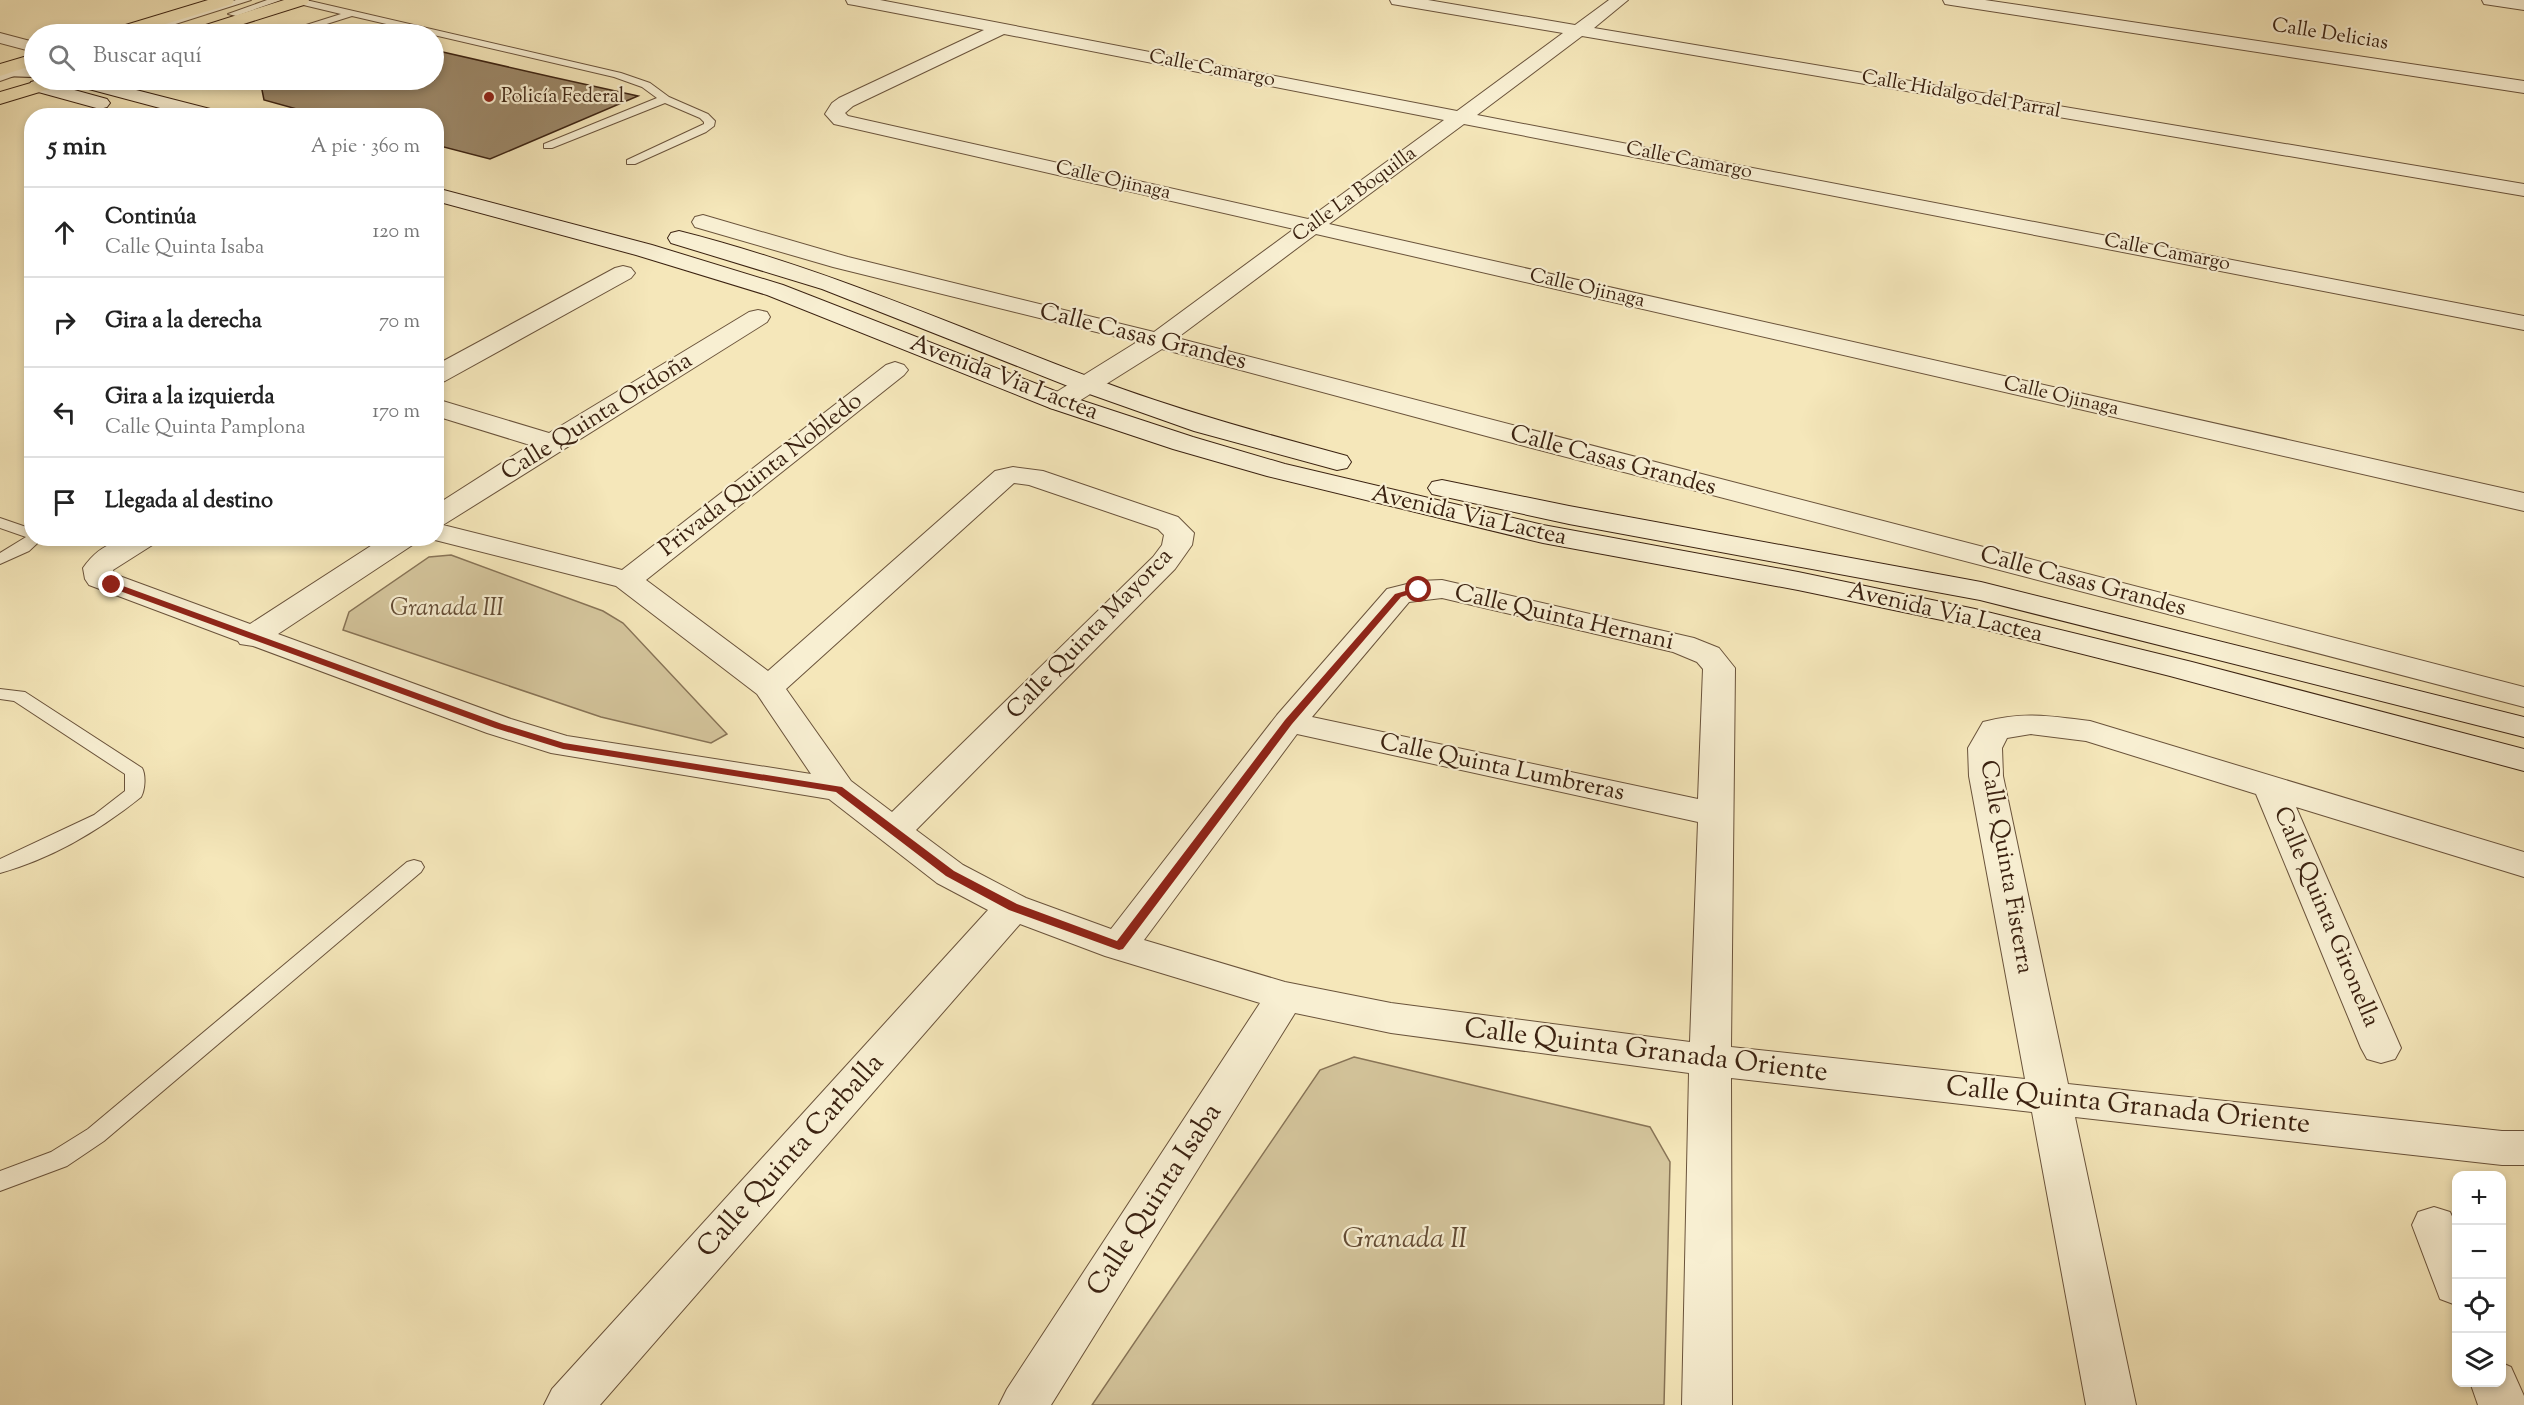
<!DOCTYPE html>
<html lang="es">
<head>
<meta charset="utf-8">
<style>
  :root { --surface:#fff; --page:#f6f6f6; --text:#222; --muted:#767676; --line:#e0e0e0 }
  body { margin:0; font-family:"Sorts Mill Goudy",serif; background:var(--page); color:var(--text) }
  .controls { position:absolute; right:18px; bottom:18px; display:grid; overflow:hidden; border-radius:12px; box-shadow:0 3px 9px #0003 }
  .controls button { width:54px; height:54px; display:grid; place-items:center; padding:0; border:0; border-bottom:2px solid var(--line); background:var(--surface); color:var(--text); font:30px sans-serif }
  .stop { position:absolute; width:18px; height:18px; margin:-14px; border:4px solid #8f2418; border-radius:50%; background:#fff }
  .stop.end { background:#8f2418; border-color:#fff; box-shadow:0 2px 6px #0008 }
  .list { margin:0; padding:0; list-style:none }
  h2 { display:flex; justify-content:space-between; align-items:center; height:78px; margin:0; padding:0 24px; font-size:26px }
  h2 small { font-size:20px; font-weight:400; color:var(--muted) }
  .list li { display:grid; grid-template-columns:39px 1fr auto; gap:18px; align-items:center; box-sizing:border-box; height:90px; padding:0 24px; border-top:2px solid var(--line) }
  .list b { display:block; font-size:22px; white-space:nowrap }
  .list p { margin:0; font-size:20px; white-space:nowrap; color:var(--muted) }
  .list em { font-size:20px; font-style:normal; color:var(--muted) }
  .icon { flex:none; width:33px; height:33px; fill:none; stroke:currentColor; stroke-width:2; stroke-linecap:round; stroke-linejoin:round }
  .map { position:relative; flex:none; width:2524px; height:1405px; overflow:hidden }
  .search { position:absolute; background:var(--surface); box-shadow:0 3px 9px #0003; left:24px; top:24px; width:420px; height:66px; display:flex; align-items:center; gap:15px; box-sizing:border-box; padding:0 21px; border-radius:33px; color:var(--muted); font-size:22px }
  .panel { position:absolute; background:var(--surface); box-shadow:0 3px 9px #0003; left:24px; top:108px; width:420px; height:438px; border-radius:24px }
  .map>svg:first-child { display:block }
  .green { fill:#d5c69d; stroke:#887457; stroke-width:1.5 }
  .building { fill:#9c8869; stroke:#3b2211; stroke-width:1.5 }
  .lines { fill:none; stroke-linecap:round; stroke-linejoin:round }
  .service-casing { stroke:#6a533b; stroke-width:2 }
  .minor-casing { stroke:#6a533b; stroke-width:2 }
  .tertiary-casing { stroke:#6a533b; stroke-width:2 }
  .secondary-casing { stroke:#3b2211; stroke-width:2 }
  .primary-casing { stroke:#3b2211; stroke-width:2 }
  .service { fill:#f8efd2; fill-rule:evenodd }
  .minor { fill:#f8efd2; fill-rule:evenodd }
  .tertiary { fill:#f8efd2; fill-rule:evenodd }
  .secondary { fill:#f8efd2; fill-rule:evenodd }
  .primary { fill:#f5e7ba; fill-rule:evenodd }
  .route { fill:#8f2418 }
  .poi-dot { fill:#8f2418; stroke:#f8efd2; stroke-width:2 }
  .labels { text-anchor:middle; dominant-baseline:central; stroke-width:4.5; stroke-linejoin:round; paint-order:stroke }
  .far-street-label { font-size:20px; fill:#3b2211; stroke:#f8efd2 }
  .far-poi-label { font-size:20px; fill:#3b2211; stroke:#f8efd2; text-anchor:start }
  .street-label { font-size:24px; fill:#3b2211; stroke:#f8efd2 }
  .park-label { font-size:24px; font-style:italic; fill:#624b34; stroke:#f8efd2 }
  .near-street-label { font-size:28px; fill:#3b2211; stroke:#f8efd2 }
  .near-park-label { font-size:28px; font-style:italic; fill:#624b34; stroke:#f8efd2 }
</style>
</head>
<body>
<div class="map">
<svg width="2524" height="1405" viewBox="0 0 2524 1405">
  <rect width="100%" height="100%" fill="#f5e7ba"/>
  <filter id="stains"><feTurbulence type="fractalNoise" baseFrequency=".00333" numOctaves="4"/><feColorMatrix values="0 0 0 0 .2 0 0 0 0 .09 0 0 0 0 .02 0 0 0 .5 -.17"/></filter>
  <radialGradient id="worn" r=".72"><stop offset=".6" stop-color="#630" stop-opacity="0"/><stop offset="1" stop-color="#630" stop-opacity=".3"/></radialGradient>
  <path class="green" d="M 451,555 L 603,611 L 623,623 L 727,734 L 711,743 L 601,717 L 343,630 L 349,612 L 429,557 Z
    M 1354,1057 L 1650,1127 L 1670,1162 L 1664,1405 L 1092,1405 L 1320,1070 Z"/>
  <path class="building" d="M 434,50 L 552,77 L 638,96 L 490,159 L 436,145 L 436,116 L 322,116 L 264,100 L 260,80 L 434,80 Z"/>
  <g class="lines">
    <defs>
      <path id="service" d="M 236,0 L 251,0 L 144,34 L 131,34 Z
        M 267,0 L 281,0 L 236,16 L 228,14 Z
        M 294,0 L 306,0 L 621,73 L 650,83 L 669,97 L 708,114 L 715,121 L 714,126 L 706,132 L 635,164 L 627,164 L 627,160 L 704,124 L 704,122 L 700,118 L 665,103 L 552,148 L 544,148 L 544,144 L 657,98 L 642,87 L 614,77 L 352,16 L 295,34 L 283,34 L 284,32 L 341,14 L 295,3 Z
        M 34,63 L 34,69 L 0,81 L 0,75 Z
        M 0,518 L 32,529 L 32,538 L 43,538 L 29,551 L 0,564 L 0,553 L 26,537 L 0,528 Z
        M 0,689 L 25,692 L 142,768 C 146,775 145,790 141,797 C 100,830 51,859 0,873 L 0,859 L 94,815 L 125,791 L 125,774 L 14,701 L 0,699 Z
        M 414,860 L 421,862 L 424,867 L 421,872 L 104,1141 L 67,1166 L 0,1191 L 0,1171 L 51,1152 L 88,1129 L 407,862 Z"/>
      <path id="minor" d="M 846,0 L 880,0 L 1457,111 L 1563,33 L 1398,5 L 1392,4 L 1390,0 L 1428,0 L 1575,25 L 1609,0 L 1628,0 L 1594,28 L 2524,184 L 2524,196 L 1582,36 L 1477,115 L 2524,316 L 2524,330 L 1464,124 L 1329,224 L 2524,493 L 2524,511 L 1316,234 L 1177,338 L 2524,687 L 2524,707 L 1490,437 L 1162,349 L 1068,408 L 1059,410 L 1050,408 L 1046,402 L 1050,396 L 1137,342 L 833,267 L 695,227 L 692,222 L 695,217 L 703,215 L 848,257 L 1154,332 L 1294,229 L 834,124 L 825,114 L 832,103 L 839,98 L 984,30 L 854,5 L 848,4 ZM 1004,34 L 1444,120 L 1308,219 L 848,116 L 845,113 L 853,106 Z
        M 1943,0 L 1985,0 L 2524,81 L 2524,93 L 1951,5 L 1945,4 Z
        M 2482,0 L 2524,0 L 2524,10 L 2484,4 Z
        M 623,266 L 631,268 L 635,273 L 631,278 L 445,381 L 436,384 L 436,365 L 615,268 Z
        M 758,310 L 767,312 L 770,317 L 767,322 L 443,525 L 622,570 L 886,365 L 895,362 L 904,365 L 908,370 L 904,375 L 646,580 L 768,671 L 995,471 L 1013,467 L 1043,471 L 1178,517 L 1194,533 L 1192,545 L 1175,569 L 916,830 L 963,865 L 1026,898 L 1111,929 L 1277,715 L 1387,589 L 1419,581 L 1442,580 L 1694,638 L 1719,648 L 1735,668 L 1731,1047 L 2025,1079 L 1969,776 L 1968,748 L 1983,722 C 2023,711 2050,716 2090,721 L 2524,852 L 2524,877 L 2296,807 L 2401,1048 L 2395,1059 L 2381,1063 L 2367,1059 L 2361,1048 L 2256,794 L 2086,741 L 2031,734 L 2007,738 L 2002,748 L 2003,776 L 2068,1084 L 2502,1131 L 2524,1131 L 2524,1165 L 2502,1165 L 2075,1117 L 2136,1405 L 2086,1405 L 2032,1112 L 1731,1078 L 1732,1405 L 1682,1405 L 1689,1073 L 1391,1033 L 1295,1013 L 1051,1405 L 999,1405 L 1007,1389 L 1260,1003 L 1105,956 L 1020,924 L 600,1405 L 544,1405 L 552,1389 L 988,910 L 937,883 L 829,799 L 551,753 L 487,733 L 253,646 L 240,644 L 238,641 L 89,585 L 85,579 L 83,568 C 103,539 126,538 158,538 L 154,544 L 113,570 L 114,574 L 250,624 L 383,538 L 418,538 L 414,544 L 278,634 L 511,719 L 567,736 L 811,774 L 757,694 L 616,586 L 427,538 L 436,538 L 436,505 L 530,445 L 436,416 L 436,399 L 549,433 L 749,312 ZM 1014,483 L 1029,485 L 1158,529 L 1164,535 L 1162,545 L 1153,557 L 892,812 L 851,781 L 786,689 ZM 1442,598 L 1673,652 L 1697,662 L 1703,669 L 1698,799 L 1312,717 L 1409,602 ZM 1297,734 L 1698,822 L 1690,1042 L 1391,1003 L 1285,982 L 1144,940 Z
        M 2434,1207 L 2450,1212 L 2456,1225 L 2456,1305 L 2440,1299 L 2412,1225 L 2418,1212 Z
        M 2502,1363 L 2511,1367 L 2524,1396 L 2524,1405 L 2478,1405 L 2470,1382 L 2502,1382 Z"/>
      <path id="tertiary" d="M 0,33 L 34,42 L 34,52 L 0,43 Z"/>
      <path id="secondary" d="M 0,64 L 34,67 L 34,77 L 0,76 Z
        M 38,80 L 107,99 L 110,103 L 107,107 L 100,109 L 31,90 L 29,86 L 31,82 Z
        M 68,80 L 97,80 L 222,112 L 224,116 L 190,116 L 70,84 Z
        M 436,188 L 652,245 L 783,285 L 1068,396 L 1193,437 L 1285,464 L 1543,525 L 1798,572 L 1975,609 L 2192,662 L 2524,749 L 2524,771 L 2170,676 L 1975,627 L 1798,590 L 1543,543 L 1267,476 L 1173,449 L 1050,408 L 767,295 L 636,255 L 436,201 Z
        M 679,231 C 822,267 957,327 1095,379 C 1177,410 1262,433 1347,456 L 1351,462 L 1347,468 L 1337,470 L 1194,431 L 1078,390 L 822,289 L 671,243 L 668,238 L 671,233 Z
        M 1442,480 L 1569,506 L 1981,582 L 2524,717 L 2524,737 L 1980,600 L 1569,524 L 1432,494 L 1428,488 L 1432,482 Z"/>
      <path id="primary" d="M 208,0 L 234,0 L 232,4 L 132,34 L 106,34 L 109,30 Z
        M 284,0 L 309,0 L 307,4 L 212,34 L 187,34 L 190,30 Z
        M 34,54 L 34,65 L 0,76 L 0,64 Z
        M 41,80 L 68,80 L 66,84 L 0,104 L 0,92 Z"/>
    </defs>
    <use href="#service" class="service-casing"/>
    <use href="#minor" class="minor-casing"/>
    <use href="#tertiary" class="tertiary-casing"/>
    <use href="#secondary" class="secondary-casing"/>
    <use href="#primary" class="primary-casing"/>
    <use href="#service" class="service"/>
    <use href="#minor" class="minor"/>
    <use href="#tertiary" class="tertiary"/>
    <use href="#secondary" class="secondary"/>
    <use href="#primary" class="primary"/>
  </g>
  <path class="route" d="M 112,582 L 502,724 L 564,743 L 842,787 L 954,871 L 1017,904 L 1117,941 L 1285,720 L 1395,594 L 1419,587 L 1423,590 L 1401,597 L 1292,724 L 1123,949 L 1119,950 L 1009,910 L 946,876 L 836,792 L 563,749 L 495,728 L 109,587 L 108,585 Z"/>
  <circle class="poi-dot" cx="489" cy="97" r="6"/>
  <g class="labels">
    <g class="far-street-label">
      <text transform="translate(2330 35) rotate(9)">Calle Delicias</text>
      <text transform="translate(1212 69) rotate(11)">Calle Camargo</text>
      <text transform="translate(1961 95) rotate(10)">Calle Hidalgo del Parral</text>
      <text transform="translate(1689 161) rotate(11)">Calle Camargo</text>
      <text transform="translate(1113 181) rotate(13)">Calle Ojinaga</text>
      <text transform="translate(1355 195) rotate(-36)">Calle La Boquilla</text>
      <text transform="translate(2167 253) rotate(11)">Calle Camargo</text>
      <text transform="translate(1587 289) rotate(13)">Calle Ojinaga</text>
      <text transform="translate(2061 397) rotate(13)">Calle Ojinaga</text>
    </g>
    <g class="far-poi-label">
      <text x="501" y="97">Policía Federal</text>
    </g>
    <g class="street-label">
      <text transform="translate(1143 337) rotate(14)">Calle Casas Grandes</text>
      <text transform="translate(1004 378) rotate(21)">Avenida Via Lactea</text>
      <text transform="translate(597 417) rotate(-32)">Calle Quinta Ordoña</text>
      <text transform="translate(1613 461) rotate(15)">Calle Casas Grandes</text>
      <text transform="translate(761 475) rotate(-38)">Privada Quinta Nobledo</text>
      <text transform="translate(1469 516) rotate(13)">Avenida Via Lactea</text>
      <text transform="translate(2083 582) rotate(15)">Calle Casas Grandes</text>
      <text transform="translate(1945 613) rotate(13)">Avenida Via Lactea</text>
      <text transform="translate(1564 618) rotate(13)">Calle Quinta Hernani</text>
      <text transform="translate(1090 634) rotate(-46)">Calle Quinta Mayorca</text>
      <text transform="translate(1502 768) rotate(12)">Calle Quinta Lumbreras</text>
      <text transform="translate(2006 867) rotate(80)">Calle Quinta Fisterra</text>
      <text transform="translate(2326 917) rotate(67)">Calle Quinta Gironella</text>
    </g>
    <g class="park-label">
      <text x="447" y="609">Granada III</text>
    </g>
    <g class="near-street-label">
      <text transform="translate(1646 1051) rotate(7)">Calle Quinta Granada Oriente</text>
      <text transform="translate(2128 1106) rotate(6)">Calle Quinta Granada Oriente</text>
      <text transform="translate(791 1156) rotate(-48)">Calle Quinta Carballa</text>
      <text transform="translate(1155 1200) rotate(-57)">Calle Quinta Isaba</text>
    </g>
    <g class="near-park-label">
      <text x="1405" y="1240">Granada II</text>
    </g>
  </g>
  <rect width="100%" height="100%" filter="url(#stains)"/>
  <rect width="100%" height="100%" fill="url(#worn)"/>
</svg>
<div class="controls">
<button>+</button>
<button>−</button>
<button><svg class="icon" aria-label="locate" viewBox="0 0 24 24"><circle cx="12" cy="12" r="6"/><path d="M12 2v4M12 18v4M2 12h4M18 12h4"/></svg></button>
<button><svg class="icon" aria-label="layers" viewBox="0 0 24 24"><path d="M12 4l9 5-9 5-9-5zM3 14l9 5 9-5"/></svg></button>
</div>
<div class="stop" style="left:1419px;top:590px"></div>
<div class="stop end" style="left:112px;top:585px"></div>
<div class="search"><svg class="icon" aria-label="search" viewBox="0 0 24 24"><circle cx="10" cy="10" r="6"/><path d="M15 15l6 6"/></svg>Buscar aquí</div>
<section class="panel">
<h2>5 min<small>A pie · 360 m</small></h2>
<ul class="list">
<li><svg class="icon" aria-label="ahead" viewBox="0 0 24 24"><path d="M12 20V5M6 11l6-6 6 6"/></svg><div><b>Continúa</b><p>Calle Quinta Isaba</p></div><em>120 m</em></li>
<li><svg class="icon" aria-label="right" viewBox="0 0 24 24"><path d="M7 20v-9h11M14 6l5 5-5 5"/></svg><div><b>Gira a la derecha</b></div><em>70 m</em></li>
<li><svg class="icon" aria-label="left" viewBox="0 0 24 24"><path d="M17 20v-9H6M10 6l-5 5 5 5"/></svg><div><b>Gira a la izquierda</b><p>Calle Quinta Pamplona</p></div><em>170 m</em></li>
<li><svg class="icon" aria-label="arrive" viewBox="0 0 24 24"><path d="M6 21V4h12l-3 4 3 4H6"/></svg><div><b>Llegada al destino</b></div></li>
</ul>
</section>
</div>
</body>
</html>
